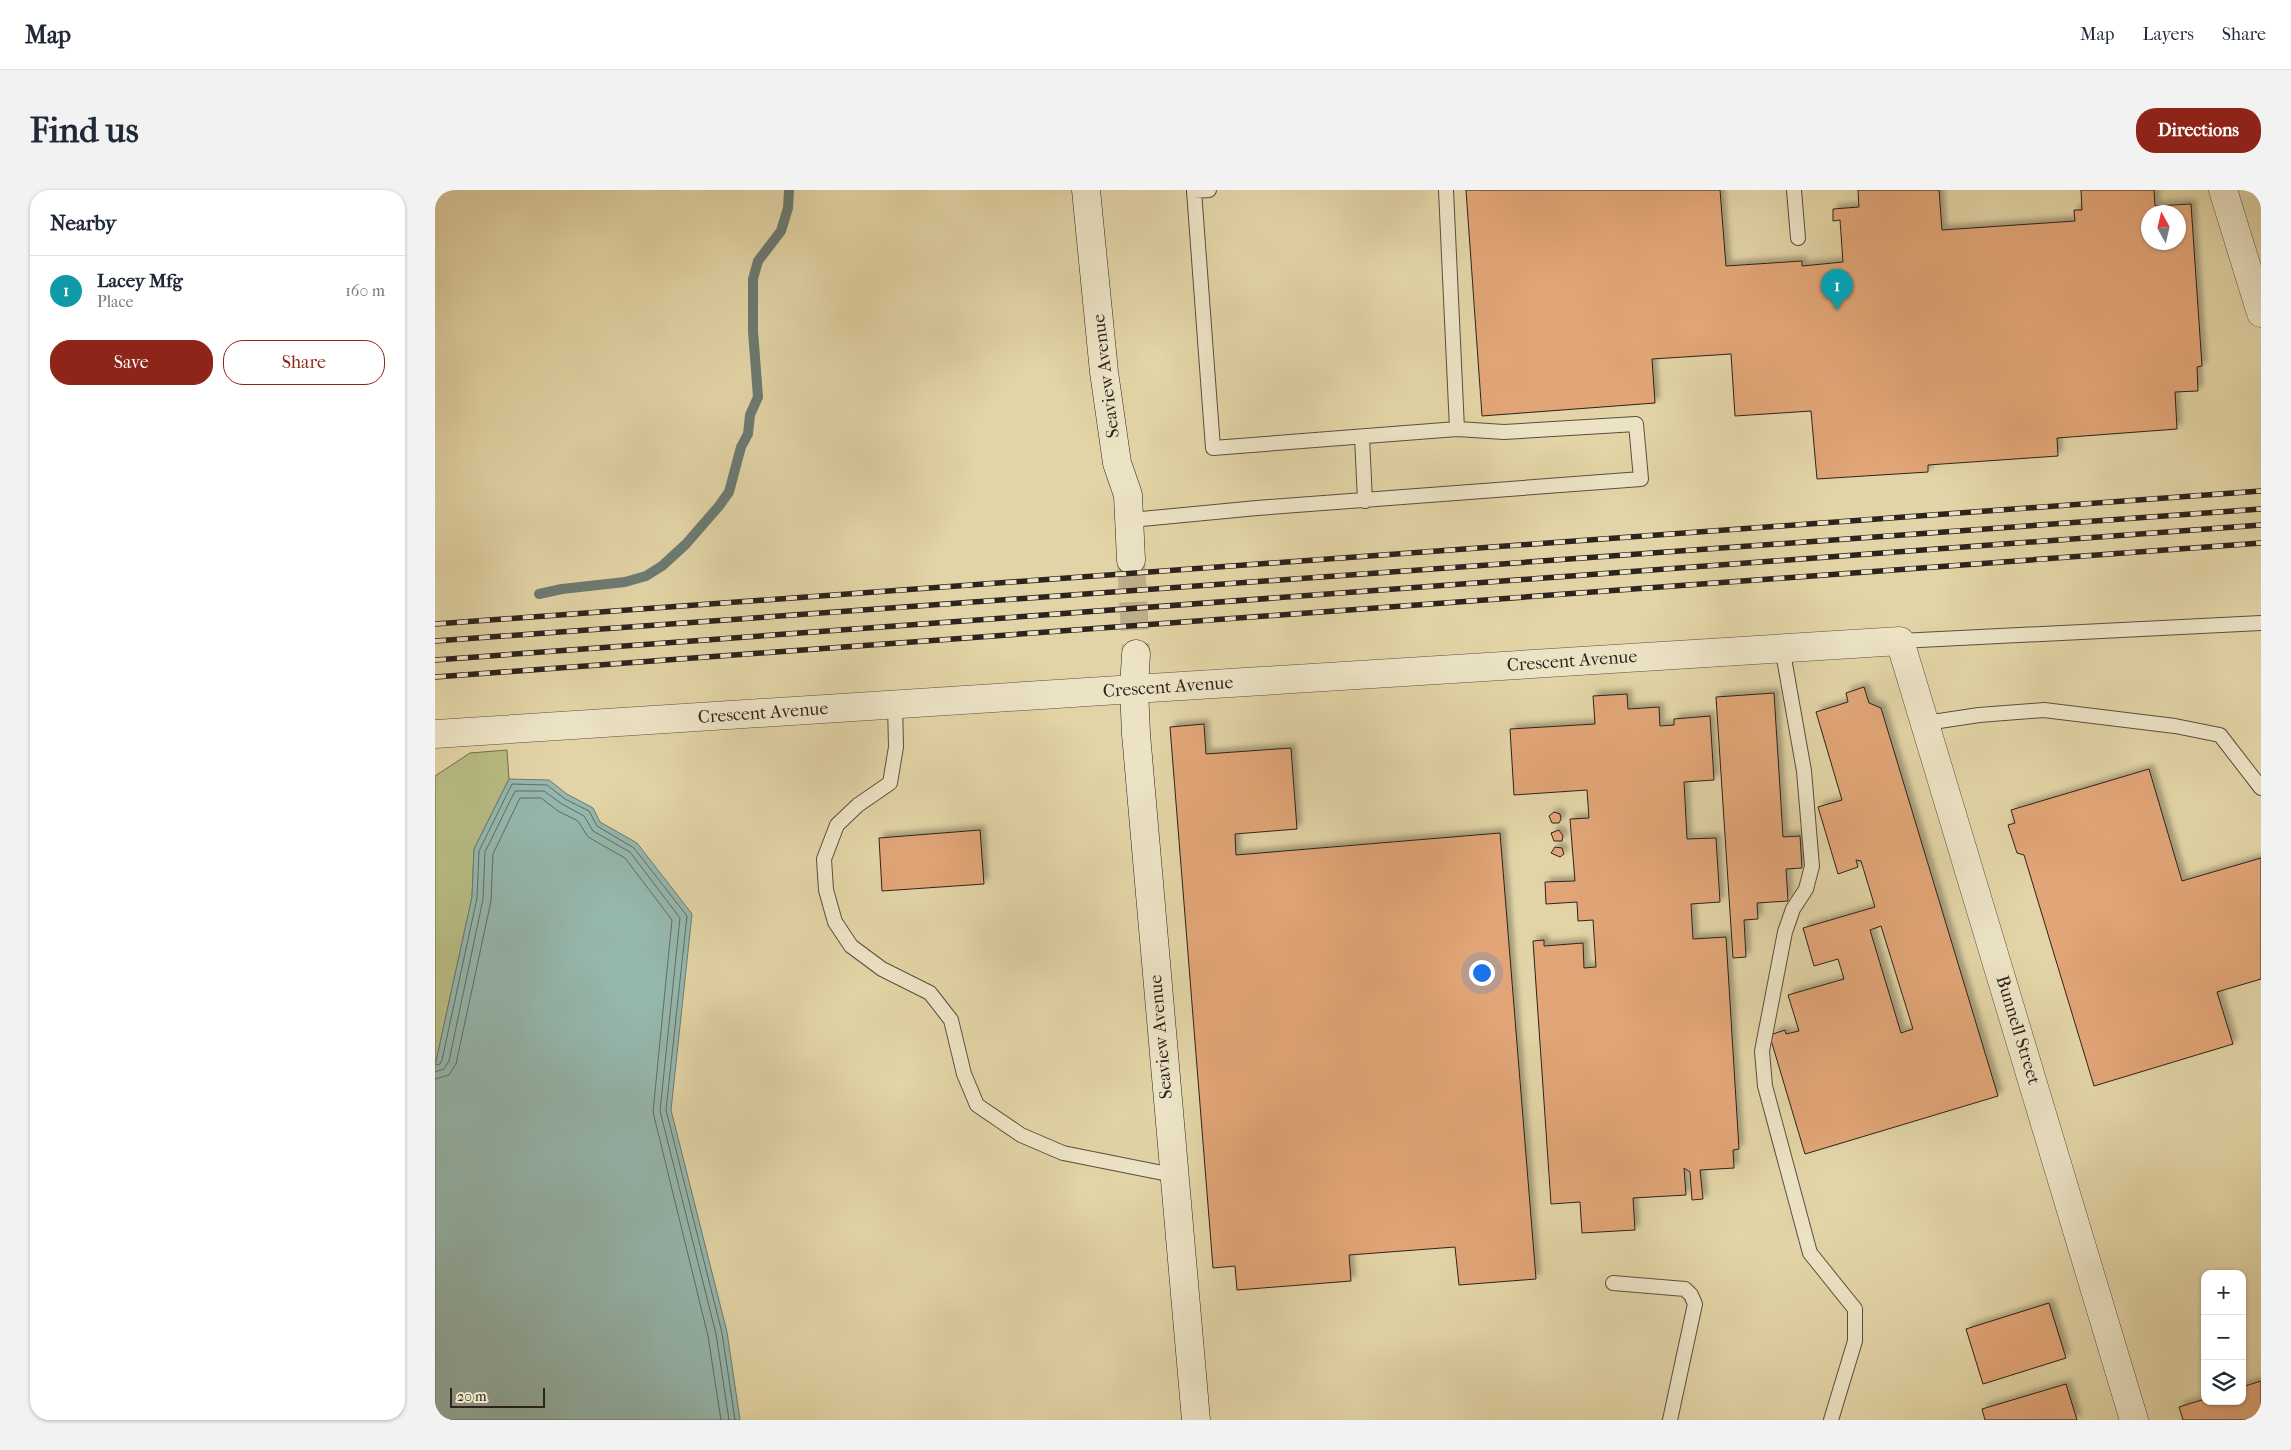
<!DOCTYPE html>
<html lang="en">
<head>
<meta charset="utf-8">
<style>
  :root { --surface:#fff; --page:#f2f2f3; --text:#1f2937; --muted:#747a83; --line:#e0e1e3; --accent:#8f2418 }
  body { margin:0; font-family:"IM FELL French Canon",serif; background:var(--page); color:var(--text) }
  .controls { position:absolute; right:15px; bottom:15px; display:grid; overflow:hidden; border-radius:10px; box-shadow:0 1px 4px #0004 }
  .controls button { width:45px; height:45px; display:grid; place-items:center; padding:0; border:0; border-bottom:1px solid var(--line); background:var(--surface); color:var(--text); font:25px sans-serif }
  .compass { position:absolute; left:1706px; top:15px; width:45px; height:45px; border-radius:50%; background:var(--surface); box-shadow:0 1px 4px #0004; rotate:352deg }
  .scale { position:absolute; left:15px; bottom:12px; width:95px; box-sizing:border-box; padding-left:5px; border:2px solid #2e221d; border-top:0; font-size:14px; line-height:18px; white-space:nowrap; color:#2e221d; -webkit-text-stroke:4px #ece3c5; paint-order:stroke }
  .you { position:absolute; left:1046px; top:782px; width:18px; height:18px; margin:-12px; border:4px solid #fff; border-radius:50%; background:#1a73e8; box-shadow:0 0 0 8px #1a73e833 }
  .badge { display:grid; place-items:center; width:32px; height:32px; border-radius:50%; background:var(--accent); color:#fff; font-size:16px; font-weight:700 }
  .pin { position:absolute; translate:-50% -41px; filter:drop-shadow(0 1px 2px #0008) }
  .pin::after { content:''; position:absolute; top:26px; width:18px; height:15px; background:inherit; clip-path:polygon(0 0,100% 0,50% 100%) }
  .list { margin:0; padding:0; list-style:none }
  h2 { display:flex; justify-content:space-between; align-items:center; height:65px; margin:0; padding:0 20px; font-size:21px }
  h2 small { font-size:16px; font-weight:400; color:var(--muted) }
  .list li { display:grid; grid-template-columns:32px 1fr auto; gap:15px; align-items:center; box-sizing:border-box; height:70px; padding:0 20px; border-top:1px solid var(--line) }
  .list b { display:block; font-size:19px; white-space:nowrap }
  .list p { margin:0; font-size:16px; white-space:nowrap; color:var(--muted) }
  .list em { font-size:16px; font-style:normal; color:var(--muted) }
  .actions { display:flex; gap:10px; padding:15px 20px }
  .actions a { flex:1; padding:11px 0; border:1px solid var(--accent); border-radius:20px; text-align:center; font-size:18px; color:var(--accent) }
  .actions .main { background:var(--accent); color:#fff }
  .icon { flex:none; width:28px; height:28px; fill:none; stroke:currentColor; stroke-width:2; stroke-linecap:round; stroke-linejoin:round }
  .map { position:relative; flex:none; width:1826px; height:1230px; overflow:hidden; border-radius:20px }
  header { display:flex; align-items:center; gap:30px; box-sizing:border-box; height:70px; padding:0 25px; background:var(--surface); border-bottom:1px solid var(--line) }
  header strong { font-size:24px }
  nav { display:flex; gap:28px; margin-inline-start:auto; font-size:18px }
  .intro { display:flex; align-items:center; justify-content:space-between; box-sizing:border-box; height:120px; padding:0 30px }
  h1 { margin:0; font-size:35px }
  .button { padding:12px 22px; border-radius:20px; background:var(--accent); color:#fff; font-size:18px; font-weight:700 }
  main { display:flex; gap:30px; padding:0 30px }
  aside { flex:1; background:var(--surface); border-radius:20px; box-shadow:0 1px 4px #0004 }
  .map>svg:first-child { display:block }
  .green { fill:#b8bb83; stroke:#736e50 }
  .water { fill:#95b7ad; stroke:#6c7b73 }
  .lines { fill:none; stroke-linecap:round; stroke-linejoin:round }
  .shore { stroke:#626c65; stroke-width:1 }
  .stream { stroke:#6c7b73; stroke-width:10 }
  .building { fill:#e1a577; stroke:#2e221d; fill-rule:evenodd; filter:url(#shadow) }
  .secondary-tunnel { stroke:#beb08b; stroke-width:28; stroke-dasharray:28 14; stroke-linecap:butt }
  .service-casing { stroke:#5b4e3f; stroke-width:16 }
  .minor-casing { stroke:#5b4e3f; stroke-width:29 }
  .tertiary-casing { stroke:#5b4e3f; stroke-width:29 }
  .secondary-casing { stroke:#2e221d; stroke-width:29 }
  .service { stroke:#ece3c5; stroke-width:14 }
  .minor { stroke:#ece3c5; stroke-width:28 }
  .tertiary { stroke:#ece3c5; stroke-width:28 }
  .secondary { stroke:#ece3c5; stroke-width:28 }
  .rail-casing { stroke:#2e221d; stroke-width:5.5 }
  .rail { stroke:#ece3c5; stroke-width:4; stroke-dasharray:11; stroke-linecap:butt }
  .labels { text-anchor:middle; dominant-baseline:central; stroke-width:4.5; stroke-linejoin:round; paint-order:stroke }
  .street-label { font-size:18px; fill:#2e221d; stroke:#ece3c5 }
</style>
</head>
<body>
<header>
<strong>Map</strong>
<nav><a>Map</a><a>Layers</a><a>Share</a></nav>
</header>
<div class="intro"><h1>Find us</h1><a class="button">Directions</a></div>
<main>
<aside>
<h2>Nearby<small></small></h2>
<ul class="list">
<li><span class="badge" style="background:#0f9aa8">1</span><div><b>Lacey Mfg</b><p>Place</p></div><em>160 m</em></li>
</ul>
<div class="actions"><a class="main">Save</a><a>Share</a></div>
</aside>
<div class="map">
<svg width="1826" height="1230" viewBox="0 0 1826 1230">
  <defs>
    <filter id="shadow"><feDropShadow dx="4.5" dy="-4.5" stdDeviation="2.5" flood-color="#0004"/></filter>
  </defs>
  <rect width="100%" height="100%" fill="#e2d4a6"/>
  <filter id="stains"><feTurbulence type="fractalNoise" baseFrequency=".004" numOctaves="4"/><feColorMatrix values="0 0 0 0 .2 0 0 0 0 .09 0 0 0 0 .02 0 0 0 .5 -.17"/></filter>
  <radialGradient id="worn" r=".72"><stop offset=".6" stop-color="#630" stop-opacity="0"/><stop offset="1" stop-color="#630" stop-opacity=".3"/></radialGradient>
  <path class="green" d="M 72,560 L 74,589 L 39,659 L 37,707 L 0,876 L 0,586 L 35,563 Z"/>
  <path class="water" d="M 74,589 L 114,590 L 132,604 L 158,618 L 165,632 L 202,653 L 257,724 L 236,920 L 292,1142 L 305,1230 L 0,1230 L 0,876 L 37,707 L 39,659 Z"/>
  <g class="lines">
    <path class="shore" d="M 0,875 L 5,874 L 7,870 L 42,708 L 44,661 L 77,594 L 112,595 L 130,609 L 154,621 L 162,636 L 199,658 L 252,726 L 231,920 L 287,1143 L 300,1230
      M 0,882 L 9,879 L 14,871 L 48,709 L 50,662 L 80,601 L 109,601 L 127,614 L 149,626 L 158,641 L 195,662 L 245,728 L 225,921 L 281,1144 L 294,1230
      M 0,889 L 14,885 L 21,874 L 56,711 L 58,664 L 85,608 L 106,608 L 123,621 L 143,631 L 153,647 L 190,668 L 237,730 L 218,922 L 273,1146 L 286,1230"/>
    <path class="stream" d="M 104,404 L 127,399 L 190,392 L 211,386 L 227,376 L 251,354 L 284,316 L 294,302 L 306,257 L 313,244 L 315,225 L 323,207 L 318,141 L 318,89 L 323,71 L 346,41 L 353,18 L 354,0"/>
  </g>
  <path class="building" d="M 1031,0 L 1285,0 L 1291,76 L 1367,71 L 1367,76 L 1408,72 L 1405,30 L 1398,31 L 1398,19 L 1424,17 L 1423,0 L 1504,0 L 1507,40 L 1640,31 L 1639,20 L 1647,20 L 1646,0 L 1719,0 L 1720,16 L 1756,14 L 1767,176 L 1762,177 L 1763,201 L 1740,202 L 1742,239 L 1622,248 L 1623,266 L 1493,275 L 1493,282 L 1382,289 L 1376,221 L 1300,226 L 1296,164 L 1217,169 L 1220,213 L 1047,226 ZM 1714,22 L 1744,22 L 1744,52 L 1714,52 Z
    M 1429,497 L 1434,513 L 1446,518 L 1563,906 L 1370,964 L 1336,850 L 1338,844 L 1350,840 L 1351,844 L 1364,841 L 1353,805 L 1409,789 L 1403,769 L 1379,776 L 1368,738 L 1440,717 L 1426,671 L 1421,670 L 1423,677 L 1403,684 L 1383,617 L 1407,610 L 1381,522 L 1413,512 L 1411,503 ZM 1446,736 L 1478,839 L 1466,843 L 1435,740 Z
    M 1339,503 L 1348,647 L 1365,646 L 1367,678 L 1351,679 L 1353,711 L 1322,713 L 1323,729 L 1309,730 L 1311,767 L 1298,768 L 1281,507 Z
    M 1192,504 L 1193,519 L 1224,517 L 1225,536 L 1239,535 L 1239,529 L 1275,526 L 1279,590 L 1249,592 L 1252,649 L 1281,648 L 1285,712 L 1256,714 L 1258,749 L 1291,747 L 1304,959 L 1298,960 L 1299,978 L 1265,980 L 1268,1009 L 1257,1010 L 1255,982 L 1249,978 L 1251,1005 L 1198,1008 L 1200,1040 L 1147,1043 L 1145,1012 L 1116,1014 L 1098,751 L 1109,750 L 1109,756 L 1148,753 L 1149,778 L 1161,777 L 1158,730 L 1143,731 L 1142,712 L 1111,714 L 1110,692 L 1140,691 L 1135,629 L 1154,628 L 1152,600 L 1079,605 L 1075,539 L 1160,534 L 1158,506 Z
    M 769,534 L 771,564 L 856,558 L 862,639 L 800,644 L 801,665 L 1065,643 L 1101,1089 L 1024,1095 L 1020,1057 L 914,1065 L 916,1091 L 802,1100 L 800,1076 L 778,1078 L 735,537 Z
    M 1714,579 L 1747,691 L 1826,668 L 1826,789 L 1782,802 L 1798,854 L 1659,896 L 1589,665 L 1582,663 L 1573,635 L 1580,633 L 1576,620 Z
    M 1119,622 L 1125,624 L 1126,629 L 1124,633 L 1117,633 L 1114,626 Z
    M 545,640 L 549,694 L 447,701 L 444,648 Z
    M 1124,640 L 1128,646 L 1127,651 L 1119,651 L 1116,643 Z
    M 1120,657 L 1127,658 L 1129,664 L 1125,667 L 1116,663 Z
    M 1614,1113 L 1631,1168 L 1548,1194 L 1531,1139 Z
    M 1826,1191 L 1826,1230 L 1748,1230 L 1744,1217 L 1770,1209 L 1770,1211 L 1807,1211 L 1807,1197 Z
    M 1631,1194 L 1642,1230 L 1550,1230 L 1547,1219 Z"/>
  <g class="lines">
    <path class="secondary-tunnel" d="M 696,370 L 701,464"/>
    <defs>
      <path id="service" d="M 774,0 L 759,1 L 778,258 L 1022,239 L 1011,0
        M 1359,0 L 1363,48
        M 927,247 L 930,311
        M 696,330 L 822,318 L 1206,289 L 1201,234 L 1069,242 L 1022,239
        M 1465,451 L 1826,433
        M 1347,457 L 1369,581 L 1377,676 L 1371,699 L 1358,719 L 1350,742 L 1327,861 L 1330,896 L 1375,1063 L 1420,1119 L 1420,1151 L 1396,1230
        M 460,514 L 461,557 L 455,593 L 423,615 L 402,635 L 389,669 L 391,700 L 400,732 L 416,756 L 447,779 L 495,803 L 516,830 L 529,884 L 542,915 L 586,945 L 628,963 L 738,985
        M 1491,533 L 1544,525 L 1609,520 L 1740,536 L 1785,545 L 1826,598
        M 1178,1093 L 1250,1099 L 1256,1105 L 1260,1114 L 1235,1230"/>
      <path id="minor" d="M 699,499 L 1465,451 L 1699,1230"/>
      <path id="tertiary" d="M 1788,0 L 1826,123
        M 0,544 L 699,499"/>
      <path id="secondary" d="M 651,0 L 669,182 L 682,273 L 693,305 L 696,370
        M 701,464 L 699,499 L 701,544 L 761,1230"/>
    </defs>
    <use href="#service" class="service-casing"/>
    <use href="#minor" class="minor-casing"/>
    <use href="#tertiary" class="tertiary-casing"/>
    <use href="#secondary" class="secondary-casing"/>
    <use href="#service" class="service"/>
    <use href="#minor" class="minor"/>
    <use href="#tertiary" class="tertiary"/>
    <use href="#secondary" class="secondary"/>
    <defs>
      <path id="rail" d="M 0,434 L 1826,301
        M 0,451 L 1826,319
        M 0,470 L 1826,335
        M 0,487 L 1826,353"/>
    </defs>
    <use href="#rail" class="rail-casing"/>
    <use href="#rail" class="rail"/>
  </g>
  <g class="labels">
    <g class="street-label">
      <text transform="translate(671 186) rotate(-97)">Seaview Avenue</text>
      <text transform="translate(1137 471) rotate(-4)">Crescent Avenue</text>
      <text transform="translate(733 497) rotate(-4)">Crescent Avenue</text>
      <text transform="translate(328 523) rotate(-4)">Crescent Avenue</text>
      <text transform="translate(1583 840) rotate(73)">Bunnell Street</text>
      <text transform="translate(726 847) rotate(-95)">Seaview Avenue</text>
    </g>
  </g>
  <rect width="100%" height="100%" filter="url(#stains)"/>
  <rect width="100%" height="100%" fill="url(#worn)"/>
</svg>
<div class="controls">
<button>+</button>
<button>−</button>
<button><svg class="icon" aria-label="layers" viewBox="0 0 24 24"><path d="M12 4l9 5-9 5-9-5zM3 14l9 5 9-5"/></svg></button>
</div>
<svg class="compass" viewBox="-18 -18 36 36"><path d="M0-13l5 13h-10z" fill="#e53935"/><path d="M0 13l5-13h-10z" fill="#747a83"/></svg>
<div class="scale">20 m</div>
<div class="you"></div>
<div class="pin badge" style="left:1402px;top:120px;background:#0f9aa8">1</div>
</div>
</main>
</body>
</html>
